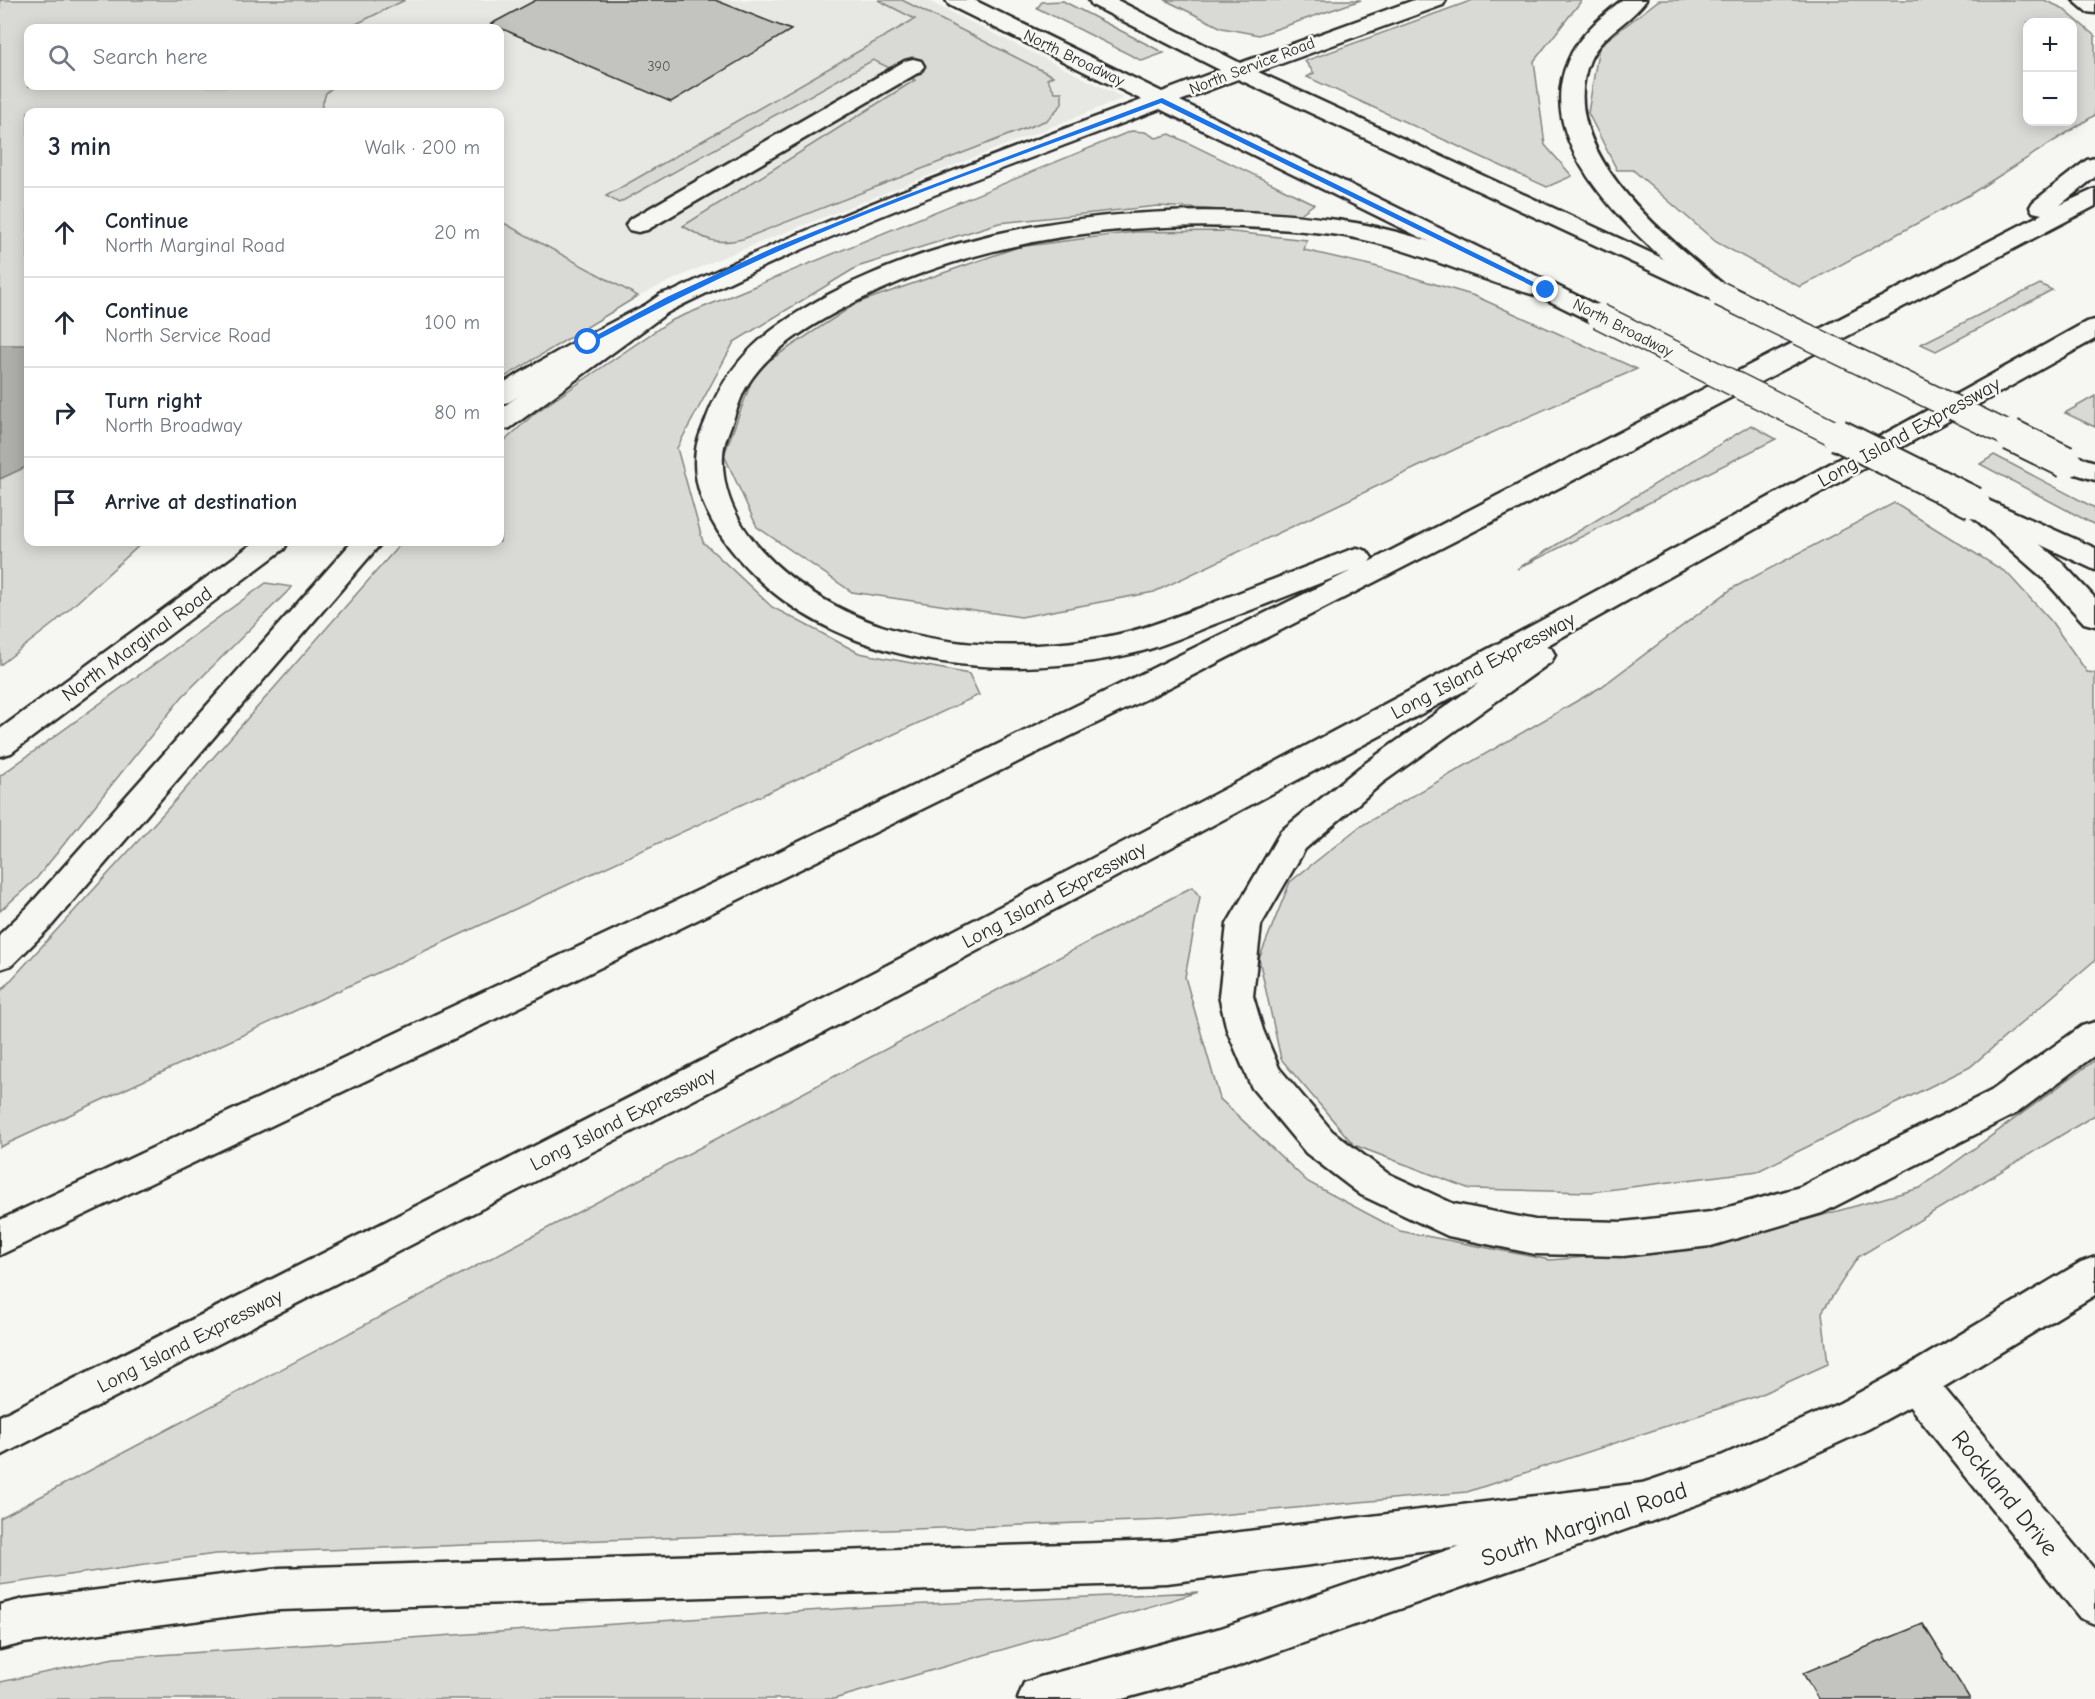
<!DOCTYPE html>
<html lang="en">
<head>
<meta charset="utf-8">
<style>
  :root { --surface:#fff; --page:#f6f6f7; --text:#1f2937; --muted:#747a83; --line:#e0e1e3 }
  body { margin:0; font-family:"Comic Neue",sans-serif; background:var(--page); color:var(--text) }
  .controls { position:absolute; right:18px; top:18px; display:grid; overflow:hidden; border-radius:12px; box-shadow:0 3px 15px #0003 }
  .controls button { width:54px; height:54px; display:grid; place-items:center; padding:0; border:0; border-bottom:2px solid var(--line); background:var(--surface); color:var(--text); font:30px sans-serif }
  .stop { position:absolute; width:18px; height:18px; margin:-14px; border:4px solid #1a73e8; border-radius:50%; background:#fff }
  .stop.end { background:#1a73e8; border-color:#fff; box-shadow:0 2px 6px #0008 }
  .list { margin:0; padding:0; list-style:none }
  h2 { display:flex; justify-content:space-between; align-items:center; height:78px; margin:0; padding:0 24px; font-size:26px }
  h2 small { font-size:20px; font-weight:400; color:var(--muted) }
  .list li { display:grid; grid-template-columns:39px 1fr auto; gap:18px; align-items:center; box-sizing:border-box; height:90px; padding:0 24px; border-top:2px solid var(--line) }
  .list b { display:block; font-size:22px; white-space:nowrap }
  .list p { margin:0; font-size:20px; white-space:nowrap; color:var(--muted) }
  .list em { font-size:20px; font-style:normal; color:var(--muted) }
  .icon { flex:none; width:33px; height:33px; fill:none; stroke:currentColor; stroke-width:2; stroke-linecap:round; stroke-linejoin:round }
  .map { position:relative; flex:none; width:2095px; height:1699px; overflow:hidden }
  .search { position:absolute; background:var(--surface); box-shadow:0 3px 15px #0003; left:24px; top:24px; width:480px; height:66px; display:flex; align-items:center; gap:15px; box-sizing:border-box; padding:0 21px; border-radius:12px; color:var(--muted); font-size:22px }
  .panel { position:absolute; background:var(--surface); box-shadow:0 3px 15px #0003; left:24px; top:108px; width:480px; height:438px; border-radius:12px }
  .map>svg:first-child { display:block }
  .built { fill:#e7e7e3 }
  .green { fill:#d9d9d5; stroke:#828280; stroke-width:1.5; fill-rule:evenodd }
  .water { fill:#aeaeab; stroke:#7a7a78; stroke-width:1.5 }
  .building { fill:#c3c3c0; stroke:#2b2b2b; stroke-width:1.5 }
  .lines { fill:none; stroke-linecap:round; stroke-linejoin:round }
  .minor-casing { stroke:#2b2b2b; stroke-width:5 }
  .major-casing { stroke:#2b2b2b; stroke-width:5 }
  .highway-casing { stroke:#2b2b2b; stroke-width:5 }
  .minor { fill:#f6f6f2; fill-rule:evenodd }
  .major { fill:#f6f6f2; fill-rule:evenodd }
  .highway { fill:#f6f6f2; fill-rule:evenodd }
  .major-bridge-far1-casing { stroke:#2b2b2b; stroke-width:27; stroke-linecap:butt }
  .major-bridge-casing { stroke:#2b2b2b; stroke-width:35; stroke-linecap:butt }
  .major-bridge-far1 { stroke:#f6f6f2; stroke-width:24 }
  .major-bridge { stroke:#f6f6f2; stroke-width:31 }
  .route { fill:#1a73e8 }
  .labels { text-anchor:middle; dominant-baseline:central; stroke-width:5; stroke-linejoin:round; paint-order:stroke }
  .far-number-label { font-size:14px; fill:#515150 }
  .far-street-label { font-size:16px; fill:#2b2b2b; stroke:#f6f6f2 }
  .street-label { font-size:20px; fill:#2b2b2b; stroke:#f6f6f2 }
  .near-street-label { font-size:24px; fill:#2b2b2b; stroke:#f6f6f2 }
</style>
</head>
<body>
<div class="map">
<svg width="2095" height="1699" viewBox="0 0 2095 1699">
  <rect width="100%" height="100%" fill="#f6f6f2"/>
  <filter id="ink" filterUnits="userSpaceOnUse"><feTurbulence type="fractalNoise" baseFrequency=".0167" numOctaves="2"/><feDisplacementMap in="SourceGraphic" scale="12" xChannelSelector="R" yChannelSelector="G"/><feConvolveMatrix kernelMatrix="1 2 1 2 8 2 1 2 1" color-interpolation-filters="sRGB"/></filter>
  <g filter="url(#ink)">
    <path class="built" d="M 309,0 L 926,0 L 1124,98 L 716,260 L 638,296 L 500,221 L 500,112 L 320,112 L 328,86 L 500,86 L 500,28 L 343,28 Z"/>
    <path class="green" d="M 0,0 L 405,0 L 354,25 L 353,28 L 28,28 L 28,86 L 334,86 L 326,93 L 320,112 L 28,112 L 28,542 L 143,542 L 53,624 L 0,665 Z
      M 878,0 L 902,0 L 1053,76 L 1047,79 L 1055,92 L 1062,92 L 1062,104 L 1047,120 L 743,239 C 715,245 708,241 683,226 L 915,80 L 873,60 L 619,203 L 606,196 L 915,19 Z
      M 1165,0 L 1361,0 L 1259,35 L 1222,28 Z
      M 1473,0 L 1582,0 L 1534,61 L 1545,145 L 1572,176 L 1547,187 L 1307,77 L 1314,73 L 1305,61 Z
      M 1659,0 L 2044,0 L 2062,8 L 2095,36 L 2095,115 L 1969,195 L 1800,287 L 1716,242 L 1633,170 L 1617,170 L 1588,113 L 1599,46 ZM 2028,22 L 2072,22 L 2072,122 L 2028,122 Z
      M 1063,1 L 1164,53 L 1142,61 L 1037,8 L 1042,2 Z
      M 1131,131 L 1145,132 L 1156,138 L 1170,134 L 1314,204 L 1299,215 L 1158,206 L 999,223 L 857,267 L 734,342 L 677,448 L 703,542 L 772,607 L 859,653 L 969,674 L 979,695 L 0,1147 L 0,992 L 182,793 L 402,542 L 500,542 L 500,445 L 535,413 L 670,321 Z
      M 500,221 L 638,296 L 500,380 Z
      M 1224,231 L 1307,240 L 1304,250 L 1378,267 L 1475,296 L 1637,369 L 1462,446 L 1154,592 L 1021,617 L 852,592 L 757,527 L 724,455 L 756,369 L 857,303 L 1018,247 L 1135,232 Z
      M 2040,284 L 2052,290 L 1936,351 L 1921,344 Z
      M 2095,396 L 2095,427 L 2065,413 Z
      M 1751,425 L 1776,439 L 1517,569 Z
      M 1994,455 L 2095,508 L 2095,525 L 1980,464 Z
      M 1894,503 L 2007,573 L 2051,621 L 2087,672 L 2095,673 L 2095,960 L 1970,1067 L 1758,1171 L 1591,1192 L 1470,1189 L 1354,1145 L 1281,1059 L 1259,959 L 1290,882 L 1359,827 L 1601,687 L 1733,588 Z
      M 266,583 L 292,587 L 182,697 L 36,879 L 0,911 L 0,776 Z
      M 1192,887 L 1200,897 L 1185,977 L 1220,1099 L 1308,1182 L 1400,1231 L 1550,1260 L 1708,1247 L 1920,1188 L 2095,1060 L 2095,1115 L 1858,1257 L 1822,1312 L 1828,1364 L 1757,1396 L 1467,1492 L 1165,1520 L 215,1554 L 0,1585 L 0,1518 Z
      M 1199,1592 L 834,1699 L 0,1699 L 0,1682 L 114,1658 L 882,1606 Z"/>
    <path class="water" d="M 0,345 L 28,345 L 28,466 L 0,479 Z"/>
    <path class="building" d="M 536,0 L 715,0 L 791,30 L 671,102 L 491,24 Z
      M 1923,1624 L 1970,1699 L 1818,1699 L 1803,1673 Z"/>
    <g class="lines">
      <defs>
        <path id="minor" d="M 913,59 L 921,61 L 924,66 L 921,71 L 647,230 L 638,232 L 629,230 L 626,225 L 629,220 L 905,61 Z
          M 1915,1365 L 1929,1370 L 2095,1570 L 2095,1624 L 2080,1618 L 1901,1396 L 1895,1383 L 1901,1370 Z"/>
        <path id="major" d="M 946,0 L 974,0 L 1162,92 L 1220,70 L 1092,5 L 1089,0 L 1117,0 L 1240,63 L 1414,0 L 1446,0 L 1443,5 L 1258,72 L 1729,289 L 1733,294 L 1729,299 L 1720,302 L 1711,299 L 1238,79 L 1180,101 L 1608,311 L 1612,316 L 1608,321 L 1599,324 L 1590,321 L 1160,109 C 1010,166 858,220 713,290 C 643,323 576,361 509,402 L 500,404 L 500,385 C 702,263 921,182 1142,100 L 949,5 Z
          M 1974,494 L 2095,548 L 2095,570 L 1964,509 L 1960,503 L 1964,497 Z
          M 255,542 L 288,542 L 284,549 L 11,753 L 0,756 L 0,729 Z
          M 2095,1257 L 2095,1295 L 1929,1396 L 1868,1429 L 1729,1493 L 1221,1672 L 1122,1699 L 1018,1699 L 1024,1683 L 1040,1677 L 1221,1628 L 1721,1456 L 1840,1403 L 1901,1370 L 2081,1262 Z"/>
        <path id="highway" d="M 1622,0 L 1646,0 C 1630,23 1602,33 1590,60 C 1552,150 1670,240 1729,289 L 1733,294 L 1729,299 L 1720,302 L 1711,299 C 1651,249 1528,153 1568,61 C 1578,36 1601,17 1622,0 Z
          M 2073,0 L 2095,0 L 2095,13 L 2087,12 Z
          M 2095,158 L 2095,177 L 2060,205 L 2095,189 L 2095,206 L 1568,483 L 1164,690 L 522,1006 L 0,1255 L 0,1220 L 752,865 L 1351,571 C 1307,588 1264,605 1220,622 C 1193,632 1167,645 1139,652 C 1012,683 848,670 752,573 C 722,543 689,496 696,450 C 697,439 703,428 707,417 C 731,356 770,327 826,296 C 975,216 1172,198 1337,220 C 1413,230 1483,261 1555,285 L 1559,290 L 1555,295 L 1546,298 C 1470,279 1401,241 1323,233 C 1158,215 985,231 838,311 C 805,329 769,351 748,384 C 742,393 739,404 735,414 C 731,427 724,440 723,454 C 718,539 811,602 882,626 C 946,647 1022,650 1088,640 C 1137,633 1169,619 1215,602 C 1259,585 1303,568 1347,551 L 1357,548 L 1367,551 L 1372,558 L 1369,562 L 2042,214 L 2033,212 L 2030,207 L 2033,202 L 2087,160 Z
          M 670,291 L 679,294 L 683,299 L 679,304 L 510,428 L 500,430 L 500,409 L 661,294 Z
          M 2095,320 L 2095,339 L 1546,646 L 1551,648 L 1555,655 L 1551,662 L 1382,783 L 1305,849 L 1261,925 L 1253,996 L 1263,1030 L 1279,1068 L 1332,1131 L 1387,1173 L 1454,1204 L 1535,1220 L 1623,1222 L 1711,1212 L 1800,1187 L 1991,1091 L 2082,1026 L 2095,1022 L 2095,1055 L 2017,1113 L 1822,1213 L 1711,1246 L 1623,1256 L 1535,1254 L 1448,1236 L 1361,1195 L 1306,1153 L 1252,1088 L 1247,1077 L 1227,1030 L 1219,996 L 1227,924 L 1281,831 L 1360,767 L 1479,683 L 804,1043 L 0,1456 L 0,1416 C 702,1064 1400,706 2086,322 Z
          M 2066,453 L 2095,462 L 2095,480 L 2056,468 L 2052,462 L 2056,456 Z
          M 1974,494 L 1984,497 L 2062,563 L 2095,598 L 2095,626 L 2084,623 L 2042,577 L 1964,509 L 1960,503 L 1964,497 Z
          M 352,542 L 382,542 L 52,925 L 12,965 L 0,969 L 0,934 L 28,907 Z
          M 1650,1482 L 1665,1488 L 1671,1502 L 1665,1516 L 1650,1522 L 1167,1583 L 279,1610 L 24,1643 L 0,1649 L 0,1605 L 24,1599 L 279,1568 L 1167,1541 Z"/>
      </defs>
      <use href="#minor" class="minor-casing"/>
      <use href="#major" class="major-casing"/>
      <use href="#highway" class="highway-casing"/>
      <use href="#minor" class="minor"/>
      <use href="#major" class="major"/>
      <use href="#highway" class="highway"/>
      <defs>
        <path id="major-bridge-far1" d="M 1720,294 L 2014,437
          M 1599,316 L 1841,437"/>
        <path id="major-bridge" d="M 1838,435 L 1974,503
          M 2011,435 L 2066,462"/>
      </defs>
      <use href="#major-bridge-far1" class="major-bridge-far1-casing"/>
      <use href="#major-bridge" class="major-bridge-casing"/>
      <use href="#major-bridge-far1" class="major-bridge-far1"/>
      <use href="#major-bridge" class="major-bridge"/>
    </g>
  </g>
  <path class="route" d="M 1162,98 L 1550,290 L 1544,292 L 1161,103 C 1034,151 903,196 779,251 C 715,280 652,311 590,344 L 584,342 L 667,297 L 775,247 L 895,199 Z"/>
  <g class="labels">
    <g class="far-number-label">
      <text x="659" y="66">390</text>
    </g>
    <g class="far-street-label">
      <text transform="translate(1074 58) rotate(26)">North Broadway</text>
      <text transform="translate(1252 66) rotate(-21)">North Service Road</text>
      <text transform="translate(1623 328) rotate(27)">North Broadway</text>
    </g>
    <g class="street-label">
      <text transform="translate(1909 432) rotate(-29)">Long Island Expressway</text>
      <text transform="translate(137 644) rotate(-36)">North Marginal Road</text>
      <text transform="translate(1483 666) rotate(-28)">Long Island Expressway</text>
      <text transform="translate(1054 895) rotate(-28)">Long Island Expressway</text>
      <text transform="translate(623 1119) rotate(-27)">Long Island Expressway</text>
      <text transform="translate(190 1341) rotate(-27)">Long Island Expressway</text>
    </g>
    <g class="near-street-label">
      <text transform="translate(2005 1493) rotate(51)">Rockland Drive</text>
      <text transform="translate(1584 1524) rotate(-19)">South Marginal Road</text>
    </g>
  </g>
</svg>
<div class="controls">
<button>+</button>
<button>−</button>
</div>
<div class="stop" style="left:588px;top:342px"></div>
<div class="stop end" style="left:1546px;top:290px"></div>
<div class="search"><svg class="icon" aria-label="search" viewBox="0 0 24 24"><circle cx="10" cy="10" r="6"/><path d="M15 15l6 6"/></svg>Search here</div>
<section class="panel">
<h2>3 min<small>Walk · 200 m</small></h2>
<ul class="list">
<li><svg class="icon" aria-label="ahead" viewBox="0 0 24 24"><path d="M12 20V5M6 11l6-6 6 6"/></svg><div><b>Continue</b><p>North Marginal Road</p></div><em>20 m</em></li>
<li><svg class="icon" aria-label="ahead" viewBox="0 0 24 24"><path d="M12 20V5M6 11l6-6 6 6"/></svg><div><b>Continue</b><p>North Service Road</p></div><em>100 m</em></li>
<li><svg class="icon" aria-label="right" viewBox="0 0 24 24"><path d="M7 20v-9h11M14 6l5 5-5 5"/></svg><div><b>Turn right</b><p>North Broadway</p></div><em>80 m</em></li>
<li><svg class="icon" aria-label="arrive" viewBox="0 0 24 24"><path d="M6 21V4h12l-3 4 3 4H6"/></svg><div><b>Arrive at destination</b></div></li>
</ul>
</section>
</div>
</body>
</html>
